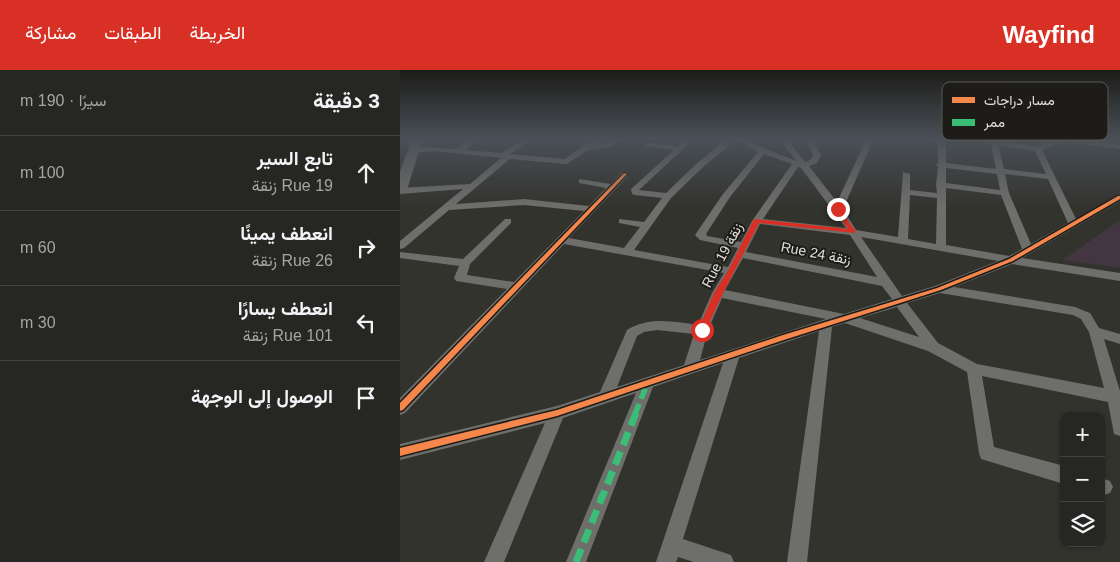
<!DOCTYPE html>
<html lang="ar">
<head>
<meta charset="utf-8">
<style>
  :root { --surface:#262622; --page:#32322f; --text:#f1f3f6; --muted:#a4a5a5; --line:#424340; --accent:#d93025 }
  body { margin:0; font-family:Helvetica,Vazirmatn,sans-serif; background:var(--page); color:var(--text); direction:rtl }
  .controls { position:absolute; right:15px; bottom:15px; display:grid; overflow:hidden; border-radius:10px; box-shadow:0 1px 4px #0004 }
  .controls button { width:45px; height:45px; display:grid; place-items:center; padding:0; border:0; border-bottom:1px solid var(--line); background:var(--surface); color:var(--text); font:25px sans-serif }
  .stop { position:absolute; width:15px; height:15px; margin:-11px; border:4px solid #d93025; border-radius:50%; background:#fff }
  .stop.end { background:#d93025; border-color:#fff; box-shadow:0 1px 5px #0008 }
  .list { margin:0; padding:0; list-style:none }
  h2 { display:flex; justify-content:space-between; align-items:center; height:65px; margin:0; padding:0 20px; font-size:21px }
  h2 small { font-size:16px; font-weight:400; color:var(--muted) }
  .list li { display:grid; grid-template-columns:32px 1fr auto; gap:15px; align-items:center; box-sizing:border-box; height:75px; padding:0 20px; border-top:1px solid var(--line) }
  .list b { display:block; font-size:19px; white-space:nowrap }
  .list p { margin:0; font-size:16px; white-space:nowrap; color:var(--muted) }
  .list em { font-size:16px; font-style:normal; color:var(--muted) }
  .icon { flex:none; width:28px; height:28px; fill:none; stroke:currentColor; stroke-width:2; stroke-linecap:round; stroke-linejoin:round }
  .map { position:relative; flex:none; width:720px; height:492px; overflow:hidden; direction:ltr }
  header { display:flex; align-items:center; gap:30px; box-sizing:border-box; height:70px; padding:0 25px; background:var(--accent); color:#fff }
  header strong { font-size:24px }
  nav { display:flex; gap:28px; margin-inline-start:auto; font-size:18px }
  main { display:flex }
  aside { flex:1; background:var(--surface) }
  .map>svg:first-child { display:block }
  .industrial { fill:#433640 }
  .lines { fill:none; stroke-linecap:round; stroke-linejoin:round }
  .street { fill:#6e6e6b; fill-rule:evenodd }
  .secondary { fill:#706f6d; fill-rule:evenodd }
  .primary { fill:#6e6e6a; fill-rule:evenodd }
  .quiet-far1 { stroke:#3abd76; stroke-width:5.5; stroke-dasharray:11 5.5; stroke-linecap:butt }
  .quiet { stroke:#3abd76; stroke-width:7; stroke-dasharray:14 7; stroke-linecap:butt }
  .cycleway-casing { stroke:#1d1c18; stroke-width:3 }
  .cycleway { fill:#f5874c; fill-rule:evenodd }
  .route { fill:#d93025 }
  .labels { text-anchor:middle; dominant-baseline:central; stroke-width:4; stroke-linejoin:round; paint-order:stroke }
  .street-label { font-size:14px; fill:#e0dfd9; stroke:#1d1c18 }
  .key { fill:#1d1c18; stroke:#585652; stroke-width:1 }
  .key-label { font-size:14px; fill:#e0dfd9 }
</style>
</head>
<body>
<header>
<strong>Wayfind</strong>
<nav><a>الخريطة</a><a>الطبقات</a><a>مشاركة</a></nav>
</header>
<main>
<div class="map">
<svg width="720" height="492" viewBox="0 0 720 492">
  <rect width="100%" height="100%" fill="#33332e"/>
  <path class="industrial" d="M 720,150 L 720,198 L 663,190 Z"/>
  <g class="lines">
    <path class="street" d="M 72,68 L 80,68 L 65,80 L 101,83 L 125,68 L 134,68 L 110,84 L 165,89 L 194,68 L 202,68 L 195,75 C 205,73 213,68 223,68 L 212,77 L 188,80 L 167,94 L 110,89 L 56,134 L 124,129 L 189,136 L 206,118 L 179,113 L 179,109 L 211,114 L 222,102 L 228,102 L 228,106 L 169,168 L 224,178 L 240,157 L 219,153 L 219,149 L 244,152 L 262,128 L 235,125 L 232,124 L 231,119 L 274,80 L 245,76 L 244,74 L 248,72 L 278,77 L 287,68 L 295,68 L 239,120 L 266,123 L 297,93 L 328,68 L 344,68 L 366,79 L 396,91 L 379,68 L 386,68 L 405,92 L 411,89 L 413,85 L 404,68 L 411,68 L 421,85 L 417,93 L 409,96 L 437,132 L 467,68 L 474,68 L 443,139 L 456,160 L 498,167 L 503,102 L 510,104 L 510,120 L 537,123 L 536,115 L 538,97 L 536,95 L 538,93 L 538,72 L 524,68 L 556,68 L 546,72 L 546,93 L 596,99 L 591,74 L 566,68 L 585,68 L 637,77 L 654,68 L 675,68 L 720,75 L 720,79 L 662,71 L 642,80 L 676,149 L 720,124 L 720,131 L 622,188 L 720,203 L 720,211 L 612,194 L 554,217 L 675,237 L 690,243 L 699,258 L 720,264 L 720,274 L 704,269 L 720,321 L 720,366 L 714,364 L 708,332 L 582,306 L 594,377 L 664,396 L 664,414 L 581,389 L 579,383 L 567,302 L 528,281 L 445,253 L 432,257 L 407,492 L 387,492 L 419,261 L 339,288 L 283,469 L 331,485 L 334,492 L 294,492 L 278,487 L 276,492 L 256,492 L 323,293 L 253,317 L 186,492 L 166,492 L 236,323 L 163,348 L 104,492 L 84,492 L 145,353 L 0,390 L 0,374 L 157,336 L 200,322 L 227,260 C 250,246 273,252 298,255 L 312,223 L 324,203 L 164,174 L 5,343 L 0,345 L 0,328 L 107,219 L 56,211 L 54,208 L 59,196 L 0,188 L 0,182 L 63,189 L 105,149 L 111,149 L 111,153 L 70,194 L 67,205 L 114,212 L 184,141 L 124,135 L 49,140 L 4,178 L 0,179 L 0,171 L 63,119 L 0,124 L 0,118 L 70,114 L 101,88 L 35,81 L 14,83 L 10,81 C 23,73 40,80 54,79 C 60,78 67,72 72,68 ZM 336,70 L 358,82 L 323,124 L 295,165 L 300,170 L 338,178 L 328,197 L 234,180 L 271,128 L 303,97 ZM 598,75 L 635,81 L 646,104 L 604,99 ZM 364,84 L 392,94 L 352,151 L 341,172 L 307,166 L 306,164 L 330,127 ZM 398,97 L 401,98 L 446,158 L 363,149 ZM 546,98 L 597,104 L 600,120 L 546,113 ZM 605,104 L 648,109 L 668,153 L 631,174 L 609,123 ZM 546,118 L 601,125 L 622,179 L 609,186 L 546,175 ZM 510,125 L 537,128 L 536,174 L 508,169 ZM 360,154 L 450,165 L 477,207 L 346,182 ZM 461,167 L 598,191 L 535,216 L 502,226 ZM 343,188 L 482,216 L 492,229 L 444,244 L 325,220 ZM 540,223 L 673,245 L 681,249 L 689,262 L 704,318 L 577,294 L 538,273 L 507,233 ZM 322,228 L 426,249 L 300,290 L 308,260 ZM 497,237 L 519,267 L 460,248 ZM 257,260 L 294,264 L 284,295 L 217,317 L 237,266 L 244,262 Z
      M 701,408 L 710,411 L 713,417 L 710,423 L 701,426 Z"/>
    <path class="secondary" d="M 0,68 L 7,68 L 0,72 Z"/>
    <path class="primary" d="M 12,68 L 23,68 L 7,120 L 0,124 L 0,102 Z"/>
    <path class="quiet-far1" d="M 235,344 L 248,312"/>
    <path class="quiet" d="M 176,492 L 236,343"/>
    <defs>
      <path id="cycleway" d="M 224,103 L 227,104 L 3,340 L 0,341 L 0,333 Z
        M 718,126 L 720,126 L 720,129 L 613,191 L 541,220 L 387,269 L 157,346 L 0,386 L 0,378 L 157,340 L 383,265 L 537,218 L 609,189 Z"/>
    </defs>
    <use href="#cycleway" class="cycleway-casing"/>
    <use href="#cycleway" class="cycleway"/>
  </g>
  <linearGradient id="sky" x2="0" y2="1"><stop stop-color="#1c1c19"/><stop offset="0.5" stop-color="#4a5057"/><stop offset="1" stop-color="#4a5057" stop-opacity="0"/></linearGradient>
  <rect width="720" height="137" fill="url(#sky)"/>
  <path class="route" d="M 438,137 L 456,162 L 455,163 L 359,153 C 341,189 322,223 306,260 L 305,262 L 299,262 L 298,260 L 314,223 L 328,201 L 354,149 L 448,159 L 435,139 Z"/>
  <g class="labels">
    <g class="street-label">
      <text transform="translate(416 183) rotate(11)">Rue 24 زنقة</text>
      <text transform="translate(322 185) rotate(-62)">Rue 19 زنقة</text>
    </g>
  </g>
  <rect x="542" y="12" width="166" height="58" rx="8" class="key"/>
  <rect x="552" y="27" width="23" height="6" fill="#f5874c"/>
  <rect x="552" y="49" width="23" height="7" fill="#3abd76"/>
  <g class="key-label">
    <text x="584" y="35">مسار دراجات</text>
    <text x="584" y="57">ممر</text>
  </g>
</svg>
<div class="controls">
<button>+</button>
<button>−</button>
<button><svg class="icon" aria-label="layers" viewBox="0 0 24 24"><path d="M12 4l9 5-9 5-9-5zM3 14l9 5 9-5"/></svg></button>
</div>
<div class="stop" style="left:302px;top:260px"></div>
<div class="stop end" style="left:438px;top:139px"></div>
</div>
<aside>
<h2>3 دقيقة<small>سيرًا · 190 m</small></h2>
<ul class="list">
<li><svg class="icon" aria-label="ahead" viewBox="0 0 24 24"><path d="M12 20V5M6 11l6-6 6 6"/></svg><div><b>تابع السير</b><p>Rue 19 زنقة</p></div><em>100 m</em></li>
<li><svg class="icon" aria-label="right" viewBox="0 0 24 24"><path d="M7 20v-9h11M14 6l5 5-5 5"/></svg><div><b>انعطف يمينًا</b><p>Rue 26 زنقة</p></div><em>60 m</em></li>
<li><svg class="icon" aria-label="left" viewBox="0 0 24 24"><path d="M17 20v-9H6M10 6l-5 5 5 5"/></svg><div><b>انعطف يسارًا</b><p>Rue 101 زنقة</p></div><em>30 m</em></li>
<li><svg class="icon" aria-label="arrive" viewBox="0 0 24 24"><path d="M6 21V4h12l-3 4 3 4H6"/></svg><div><b>الوصول إلى الوجهة</b></div></li>
</ul>
</aside>
</main>
</body>
</html>
